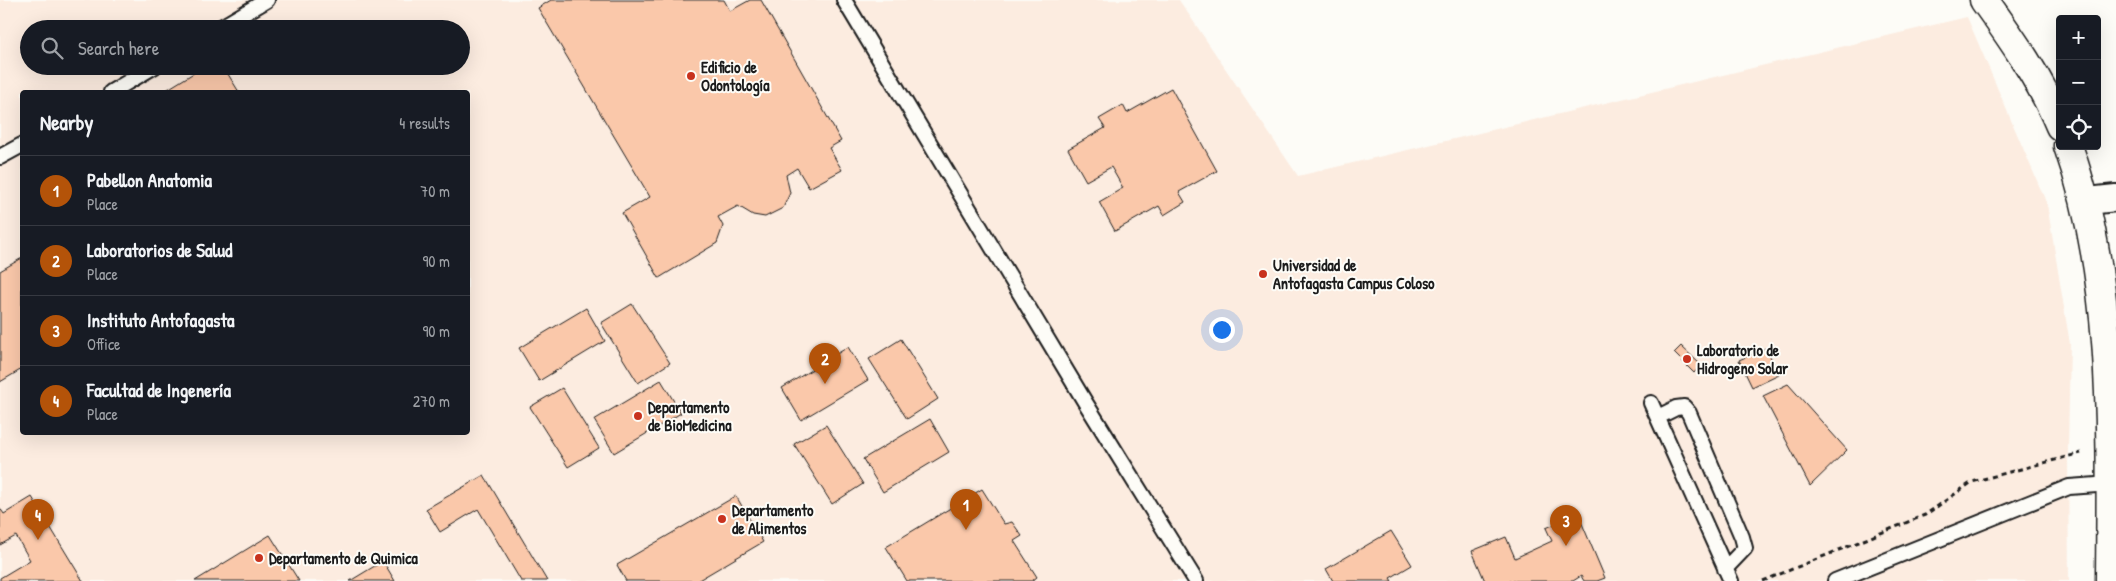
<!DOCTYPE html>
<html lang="en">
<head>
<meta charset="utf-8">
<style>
  :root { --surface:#171b24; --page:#242831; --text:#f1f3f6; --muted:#9ea1a6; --line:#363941; --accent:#b45309 }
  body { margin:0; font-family:"Patrick Hand",sans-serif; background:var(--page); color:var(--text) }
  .controls { position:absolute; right:15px; top:15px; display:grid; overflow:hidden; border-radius:5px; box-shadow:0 5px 20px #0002 }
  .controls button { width:45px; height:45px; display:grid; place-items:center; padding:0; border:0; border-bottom:1px solid var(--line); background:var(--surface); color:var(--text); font:25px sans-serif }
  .you { position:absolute; left:1221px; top:329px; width:18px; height:18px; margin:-12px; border:4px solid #fff; border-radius:50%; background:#1a73e8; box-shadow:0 0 0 8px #1a73e833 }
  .badge { display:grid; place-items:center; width:32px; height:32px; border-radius:50%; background:var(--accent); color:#fff; font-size:16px; font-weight:700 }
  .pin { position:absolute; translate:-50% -41px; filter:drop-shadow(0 1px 2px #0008) }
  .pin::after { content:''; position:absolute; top:26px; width:18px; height:15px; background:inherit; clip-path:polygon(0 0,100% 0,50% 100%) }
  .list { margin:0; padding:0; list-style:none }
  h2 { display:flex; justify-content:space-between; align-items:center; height:65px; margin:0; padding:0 20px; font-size:21px }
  h2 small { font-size:16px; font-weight:400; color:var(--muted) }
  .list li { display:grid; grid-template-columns:32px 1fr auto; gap:15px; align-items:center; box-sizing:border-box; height:70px; padding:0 20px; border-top:1px solid var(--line) }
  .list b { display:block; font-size:19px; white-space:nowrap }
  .list p { margin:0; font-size:16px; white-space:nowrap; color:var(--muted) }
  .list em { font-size:16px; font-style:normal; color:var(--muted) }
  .icon { flex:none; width:28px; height:28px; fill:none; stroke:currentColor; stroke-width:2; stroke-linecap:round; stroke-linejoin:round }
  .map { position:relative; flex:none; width:2116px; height:581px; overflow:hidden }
  .search { position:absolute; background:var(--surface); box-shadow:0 5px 20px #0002; left:20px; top:20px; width:450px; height:55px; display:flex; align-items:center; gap:12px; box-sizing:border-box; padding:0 18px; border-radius:28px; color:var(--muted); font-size:19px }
  .panel { position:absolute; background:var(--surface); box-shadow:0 5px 20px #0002; left:20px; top:90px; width:450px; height:345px; border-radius:5px }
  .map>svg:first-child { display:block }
  .built { fill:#fcece0; fill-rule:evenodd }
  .building { fill:#fac8aa; stroke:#1c1c1c }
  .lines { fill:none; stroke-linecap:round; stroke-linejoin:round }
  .lane-casing { stroke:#1c1c1c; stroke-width:18 }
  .street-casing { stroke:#1c1c1c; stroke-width:30 }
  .secondary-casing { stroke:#1c1c1c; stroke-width:31 }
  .path { stroke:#1c1c1c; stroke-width:3; stroke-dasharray:5 4; stroke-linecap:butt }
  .lane { stroke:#fdfcf7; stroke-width:14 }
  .street { stroke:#fdfcf7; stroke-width:26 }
  .secondary { stroke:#fdfcf7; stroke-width:28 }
  .poi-dot { fill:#c8321e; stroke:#fdfcf7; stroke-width:2 }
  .labels { text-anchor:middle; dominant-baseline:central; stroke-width:4; stroke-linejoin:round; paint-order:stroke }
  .poi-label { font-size:16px; font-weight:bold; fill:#1c1c1c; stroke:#fdfcf7; text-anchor:start }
</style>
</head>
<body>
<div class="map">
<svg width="2116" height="581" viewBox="0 0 2116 581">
  <rect width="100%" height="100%" fill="#fdfcf7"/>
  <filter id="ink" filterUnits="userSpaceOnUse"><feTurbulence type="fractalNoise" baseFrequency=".02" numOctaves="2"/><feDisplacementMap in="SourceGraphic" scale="10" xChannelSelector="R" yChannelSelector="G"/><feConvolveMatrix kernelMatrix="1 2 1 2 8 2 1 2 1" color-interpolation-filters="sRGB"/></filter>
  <g filter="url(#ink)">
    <path class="built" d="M 0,0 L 1179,0 L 1298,176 L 1967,17 L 2047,204 L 2070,344 L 2068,450 L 2069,581 L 0,581 ZM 29,29 L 461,29 L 461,66 L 29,66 ZM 22,92 L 468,92 L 468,432 L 22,432 Z"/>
    <path class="building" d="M 551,0 L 724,0 L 730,11 L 750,0 L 761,0 L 841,141 L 829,148 L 842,170 L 809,188 L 797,168 L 786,175 L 790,193 L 783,208 L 765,217 L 753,215 L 738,206 L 718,217 L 723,226 L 717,243 L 659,278 L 622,213 L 650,197 L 538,8 Z
      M 205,66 L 223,66 L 239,92 L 163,92 Z
      M 1171,88 L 1217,171 L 1179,192 L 1185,202 L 1164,215 L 1159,206 L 1115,231 L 1099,202 L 1123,188 L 1111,167 L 1086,181 L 1068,149 L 1105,128 L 1099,119 L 1123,105 L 1127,113 Z
      M 22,258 L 22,369 L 0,382 L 0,271 Z
      M 632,304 L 670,363 L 638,383 L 601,323 Z
      M 586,308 L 605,341 L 539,381 L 519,348 Z
      M 901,339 L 938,399 L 907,419 L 869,359 Z
      M 1681,346 L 1701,365 L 1694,373 L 1674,353 Z
      M 848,347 L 868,380 L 801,420 L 782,388 Z
      M 1766,348 L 1779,374 L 1752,387 L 1739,360 Z
      M 661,380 L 681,413 L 614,453 L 594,420 Z
      M 1788,384 L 1847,450 L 1810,486 L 1763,396 Z
      M 562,388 L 599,448 L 568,467 L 530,407 Z
      M 930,419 L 949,452 L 883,492 L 863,459 Z
      M 826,425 L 863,484 L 832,504 L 794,444 Z
      M 484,475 L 547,581 L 521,581 L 478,509 L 440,532 L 426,509 Z
      M 982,489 L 1004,524 L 1012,522 L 1022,536 L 1014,541 L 1037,577 L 1032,581 L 907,581 L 886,547 Z
      M 736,496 L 763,542 L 697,581 L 626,581 L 617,565 Z
      M 32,497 L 83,581 L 0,581 L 0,578 L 30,560 L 16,536 L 0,545 L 0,508 L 4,514 Z
      M 1578,514 L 1605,578 L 1597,581 L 1584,581 L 1581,576 L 1573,581 L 1485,581 L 1472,551 L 1506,537 L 1515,558 L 1552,541 L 1546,528 Z
      M 1391,531 L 1412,565 L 1390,578 L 1392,581 L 1333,581 L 1326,569 Z
      M 270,535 L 299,581 L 195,581 Z
      M 383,561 L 395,581 L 350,581 Z"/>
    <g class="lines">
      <defs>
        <path id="lane" d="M 844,0 L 1085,402 L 1196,581
          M 218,29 L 267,0
          M 111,92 L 155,66
          M 0,157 L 22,145
          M 1651,403 L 1731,581
          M 1658,417 L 1676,408 L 1684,407 L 1689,413 L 1742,537 L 1745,548 L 1725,569
          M 1835,581 L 2069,487 L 2111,484"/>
        <path id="street" d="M 2088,201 L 2116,198"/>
        <path id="secondary" d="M 1984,0 C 2012,39 2041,80 2060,126
          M 2068,146 C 2116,281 2111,438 2110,581"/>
      </defs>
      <use href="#lane" class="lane-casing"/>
      <use href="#street" class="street-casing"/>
      <use href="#secondary" class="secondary-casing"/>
      <path class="path" d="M 1763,581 L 1925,515 L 1972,482 L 2081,453"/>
      <use href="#lane" class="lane"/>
      <use href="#street" class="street"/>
      <use href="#secondary" class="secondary"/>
    </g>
  </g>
  <g class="poi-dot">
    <circle cx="691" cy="76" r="5"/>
    <circle cx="1263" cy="274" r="5"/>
    <circle cx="1687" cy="359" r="5"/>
    <circle cx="638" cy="416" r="5"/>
    <circle cx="722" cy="519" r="5"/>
    <circle cx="259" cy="558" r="5"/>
  </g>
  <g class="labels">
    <g class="poi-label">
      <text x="701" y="67">Edificio de<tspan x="701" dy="18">Odontología</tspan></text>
      <text x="1273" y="265">Universidad de<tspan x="1273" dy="18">Antofagasta Campus Coloso</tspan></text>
      <text x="1697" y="350">Laboratorio de<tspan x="1697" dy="18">Hidrogeno Solar</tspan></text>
      <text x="648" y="407">Departamento<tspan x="648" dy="18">de BioMedicina</tspan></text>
      <text x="732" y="510">Departamento<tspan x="732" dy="18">de Alimentos</tspan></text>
      <text x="269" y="558">Departamento de Quimica</text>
    </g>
  </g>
</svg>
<div class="controls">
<button>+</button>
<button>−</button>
<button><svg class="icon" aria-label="locate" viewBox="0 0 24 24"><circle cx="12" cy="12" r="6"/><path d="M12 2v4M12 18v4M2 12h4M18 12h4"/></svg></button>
</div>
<div class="you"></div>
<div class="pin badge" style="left:966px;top:530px">1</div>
<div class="pin badge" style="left:825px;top:384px">2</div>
<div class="pin badge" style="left:1566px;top:546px">3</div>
<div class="pin badge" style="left:38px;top:540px">4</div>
<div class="search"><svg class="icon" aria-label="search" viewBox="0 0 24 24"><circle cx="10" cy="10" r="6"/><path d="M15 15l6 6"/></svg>Search here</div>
<section class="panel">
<h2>Nearby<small>4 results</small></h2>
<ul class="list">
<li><span class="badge">1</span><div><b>Pabellon Anatomia</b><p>Place</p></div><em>70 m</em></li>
<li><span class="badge">2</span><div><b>Laboratorios de Salud</b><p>Place</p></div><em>90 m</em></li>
<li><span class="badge">3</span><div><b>Instituto Antofagasta</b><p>Office</p></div><em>90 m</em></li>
<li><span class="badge">4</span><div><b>Facultad de Ingenería</b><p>Place</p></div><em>270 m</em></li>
</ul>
</section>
</div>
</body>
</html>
